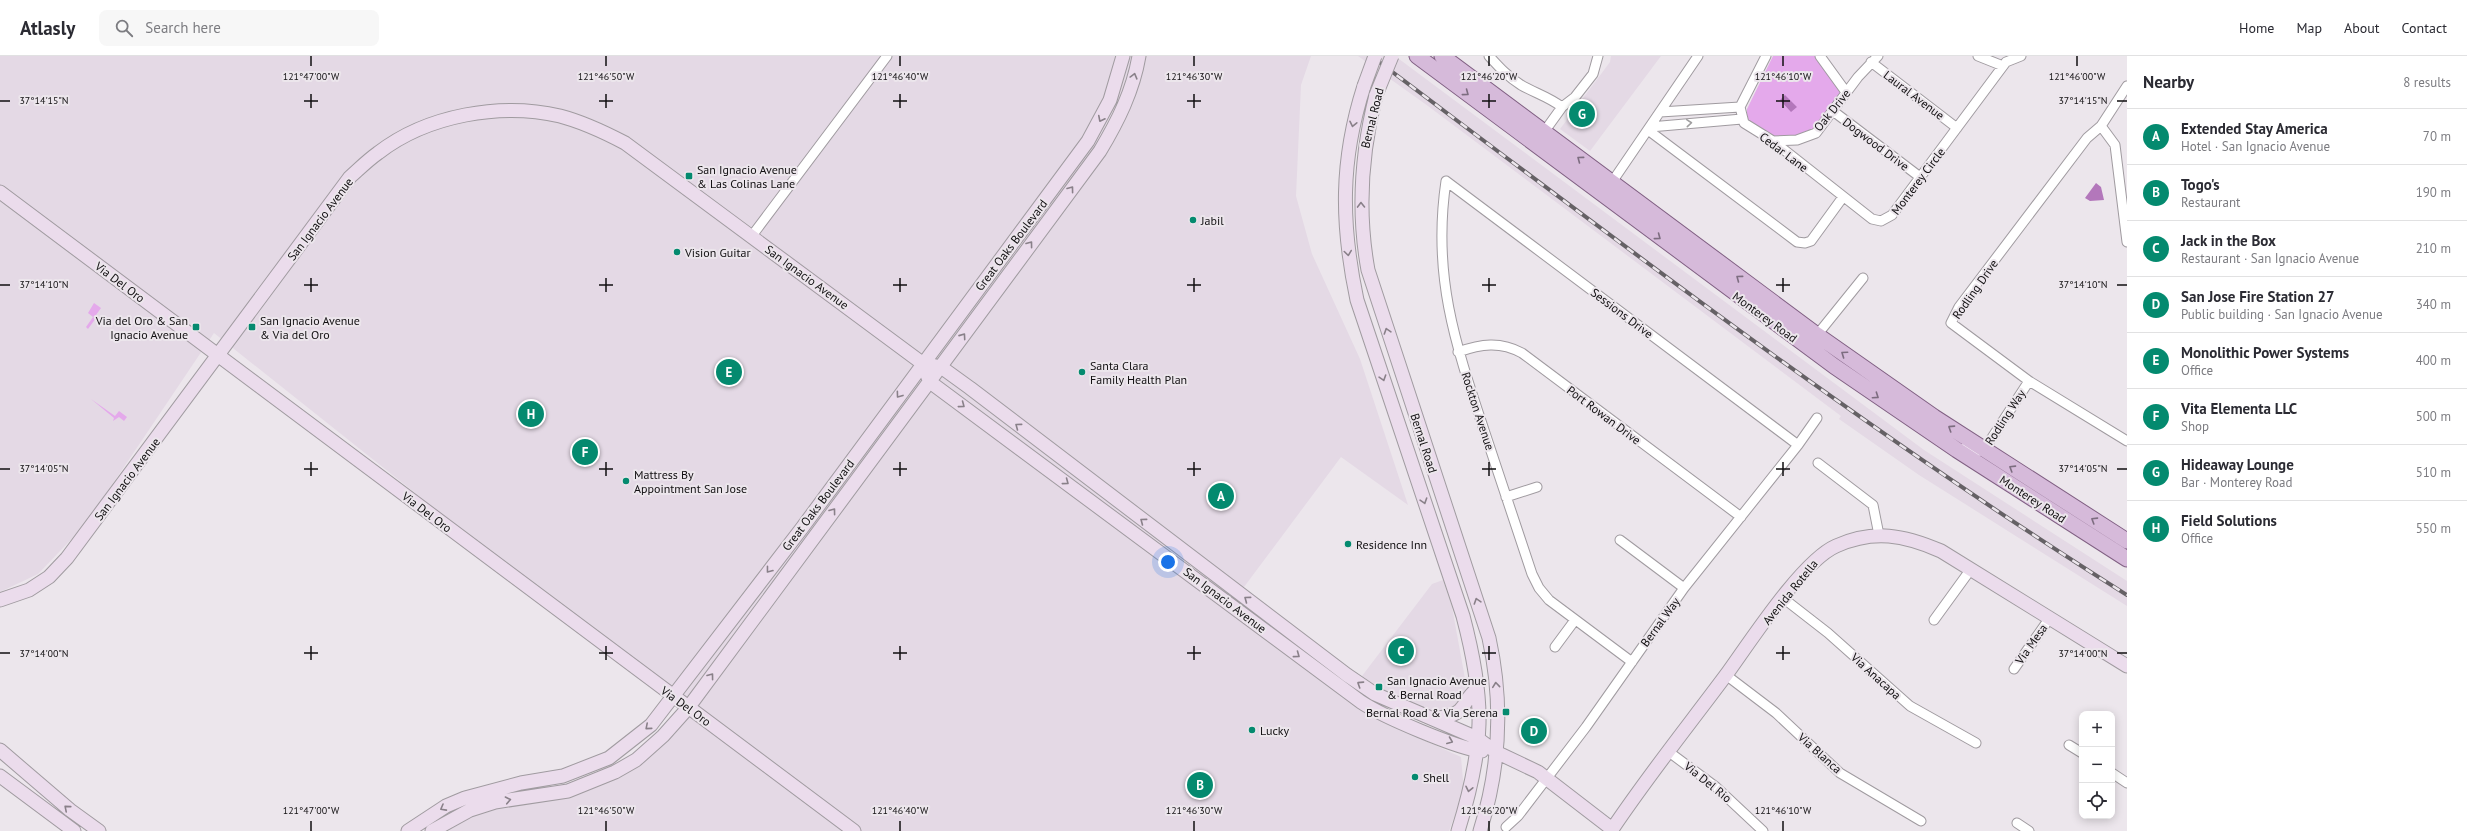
<!DOCTYPE html>
<html lang="en">
<head>
<meta charset="utf-8">
<style>
  :root { --surface:#fff; --page:#f7f7f7; --text:#2b2b33; --muted:#7c7c81; --line:#e1e1e2; --accent:#048a6f }
  body { margin:0; font-family:"PT Sans",sans-serif; background:var(--page); color:var(--text) }
  .controls { position:absolute; right:12px; bottom:12px; display:grid; overflow:hidden; border-radius:8px; box-shadow:0 2px 10px #0003 }
  .controls button { width:36px; height:36px; display:grid; place-items:center; padding:0; border:0; border-bottom:1px solid var(--line); background:var(--surface); color:var(--text); font:20px sans-serif }
  .you { position:absolute; left:1168px; top:506px; width:14px; height:14px; margin:-10px; border:3px solid #fff; border-radius:50%; background:#1a73e8; box-shadow:0 0 0 6px #1a73e833 }
  .badge { display:grid; place-items:center; width:26px; height:26px; border-radius:50%; background:var(--accent); color:#fff; font-size:13px; font-weight:700 }
  .pin { position:absolute; translate:-50% -50%; border:2px solid #fff; box-shadow:0 1px 4px #0006 }
  .list { margin:0; padding:0; list-style:none }
  h2 { display:flex; justify-content:space-between; align-items:center; height:52px; margin:0; padding:0 16px; font-size:17px }
  h2 small { font-size:13px; font-weight:400; color:var(--muted) }
  .list li { display:grid; grid-template-columns:26px 1fr auto; gap:12px; align-items:center; box-sizing:border-box; height:56px; padding:0 16px; border-top:1px solid var(--line) }
  .list b { display:block; font-size:15px; white-space:nowrap }
  .list p { margin:0; font-size:13px; white-space:nowrap; color:var(--muted) }
  .list em { font-size:13px; font-style:normal; color:var(--muted) }
  .icon { flex:none; width:22px; height:22px; fill:none; stroke:currentColor; stroke-width:2; stroke-linecap:round; stroke-linejoin:round }
  .map { position:relative; flex:none; width:2127px; height:775px; overflow:hidden }
  header { display:flex; align-items:center; gap:24px; box-sizing:border-box; height:56px; padding:0 20px; background:var(--surface); border-bottom:1px solid var(--line) }
  header strong { font-size:19px }
  nav { display:flex; gap:22px; margin-inline-start:auto; font-size:14px }
  .search { width:280px; height:36px; background:var(--page); display:flex; align-items:center; gap:10px; box-sizing:border-box; padding:0 14px; border-radius:8px; color:var(--muted); font-size:15px }
  main { display:flex }
  aside { flex:1; background:var(--surface) }
  .map>svg:first-child { display:block }
  .built { fill:#e4d9e5 }
  .green { fill:#e4a9eb }
  .water { fill:#b377bb }
  .lines { fill:none; stroke-linecap:round; stroke-linejoin:round }
  .street-casing { stroke:#a09ba0; stroke-width:11 }
  .secondary-casing { stroke:#a09ba0; stroke-width:15 }
  .primary-casing { stroke:#806083; stroke-width:17 }
  .street { stroke:#fff; stroke-width:9 }
  .secondary { stroke:#ebdcec; stroke-width:13 }
  .primary { stroke:#d6bada; stroke-width:15 }
  .rail-casing { stroke:#656165; stroke-width:4 }
  .rail { stroke:#ece6ec; stroke-width:2.5; stroke-dasharray:8; stroke-linecap:butt }
  .secondary-bridge-casing { stroke:#a09ba0; stroke-width:15; stroke-linecap:butt }
  .secondary-bridge { stroke:#ebdcec; stroke-width:13 }
  .oneway { stroke:#898089 }
  .oneway2 { stroke:#7d6d80 }
  .oneway3 { stroke:#a09fa0 }
  .ticks { fill:none; stroke:#110f11; stroke-width:1.5 }
  .poi-dot { fill:#048a6f; stroke:#ece6ec; stroke-width:1.5 }
  .labels { text-anchor:middle; dominant-baseline:central; stroke-width:4; stroke-linejoin:round; paint-order:stroke }
  .street-label { font-size:12px; fill:#110f11; stroke:#ece6ec }
  .poi-label { font-size:12px; fill:#110f11; stroke:#ece6ec; text-anchor:start }
  .ticks-label { font-size:10px; text-anchor:middle; fill:#110f11; stroke:#ece6ec; stroke-width:4; stroke-linejoin:round; paint-order:stroke }
</style>
</head>
<body>
<header>
<strong>Atlasly</strong>
<div class="search"><svg class="icon" aria-label="search" viewBox="0 0 24 24"><circle cx="10" cy="10" r="6"/><path d="M15 15l6 6"/></svg>Search here</div>
<nav><a>Home</a><a>Map</a><a>About</a><a>Contact</a></nav>
</header>
<main>
<div class="map">
<svg width="2127" height="775" viewBox="0 0 2127 775">
  <rect width="100%" height="100%" fill="#ece6ec"/>
  <path class="built" d="M 0,0 L 1311,0 L 1301,29 L 1296,140 L 1312,198 L 1360,303 L 1408,449 L 1341,401 L 1244,531 L 1211,544 L 1373,661 L 1461,701 L 1464,735 L 1449,775 L 440,775 L 448,768 L 503,751 L 579,738 L 631,713 L 683,650 L 214,277 L 85,469 L 38,518 L 0,536 Z
    M 1358,0 L 1395,0 L 1924,394 L 2127,525 L 2127,550 L 1919,419 L 1839,363 L 1841,360 L 1428,50 Z
    M 1611,0 L 1661,0 L 1590,95 L 1560,73 L 1610,6 Z
    M 1443,524 L 1452,551 L 1466,628 L 1463,649 L 1437,657 L 1380,633 L 1362,620 L 1432,528 Z"/>
  <path class="green" d="M 1773,0 L 1816,0 L 1844,40 L 1815,75 L 1796,81 L 1773,82 L 1747,64 L 1747,53 Z
    M 94,247 L 101,252 L 96,259 L 108,267 L 106,269 L 96,262 L 88,273 L 86,271 L 93,261 L 88,257 Z
    M 91,343 L 115,360 L 119,355 L 127,361 L 124,365 L 119,361 L 113,365 L 114,362 Z"/>
  <path class="water" d="M 1785,39 L 1797,51 L 1791,56 L 1780,44 Z
    M 2096,127 L 2101,131 L 2104,144 L 2090,145 L 2085,142 Z"/>
  <g class="lines">
    <defs>
      <path id="street" d="M 1489,0 C 1499,11 1508,21 1521,29 C 1535,37 1549,41 1562,51
        M 1766,0 L 1740,51 L 1744,67 L 1773,85 L 1872,163 L 1881,165 L 1892,159 L 2006,6 L 2021,0
        M 1820,0 L 1846,36
        M 1978,0 L 2003,10
        M 1871,6 L 1957,72
        M 2127,30 L 2101,70 L 2087,82 L 1959,251 L 1951,267 L 2029,325 L 2127,385
        M 1833,55 L 1920,121
        M 1660,56 L 1740,51
        M 2101,70 L 2115,89 L 2127,186
        M 1650,71 L 1742,63
        M 1648,74 L 1797,186 L 1805,187 L 1811,185 L 1843,141
        M 1544,76 L 1562,51 L 1575,41 L 1593,18 L 1598,0
        M 1773,85 L 1797,84 L 1816,77 L 1858,21 L 1878,0
        M 1610,129 L 1698,0
        M 751,181 L 887,0
        M 1817,279 L 1863,222
        M 1458,296 C 1481,288 1500,285 1522,297 L 1741,461
        M 1961,393 L 1968,392 L 1975,396 L 1984,394 L 2029,325
        M 1818,407 L 1873,449 L 1879,479
        M 1506,441 L 1537,431
        M 1620,484 L 1684,532
        M 1783,542 L 1828,577 L 1910,650 L 1976,687
        M 1934,564 L 1971,513
        M 1555,591 L 1575,564
        M 1632,606 L 1549,544 L 1539,532 L 1532,518 C 1516,470 1500,422 1484,374 C 1455,287 1432,219 1446,125 L 1798,389
        M 2014,613 L 2049,563
        M 1726,619 L 1776,657 L 1840,717 L 1921,765
        M 2069,689 L 2082,697
        M 1669,696 L 1716,731 L 1763,775
        M 2112,717 L 2127,727
        M 2017,767 L 2029,775
        M 1506,771 L 1518,760 L 1586,671 L 1684,532 L 1798,389 L 1817,362"/>
      <path id="secondary" d="M 1364,30 C 1340,105 1341,168 1357,244 L 1463,560 C 1472,594 1480,632 1479,668 C 1478,701 1468,743 1458,775
        M 1376,39 C 1361,98 1357,154 1368,214 L 1489,582 C 1503,646 1500,712 1480,775
        M 0,136 L 854,775
        M 927,319 L 930,326 L 1361,646 C 1382,660 1458,693 1482,695
        M 0,544 L 29,534 L 49,521 L 67,502 L 350,121 C 359,113 368,104 378,97 C 427,59 501,46 560,60 C 583,66 604,76 625,87 L 922,307 L 941,311 L 970,332 L 1347,619 L 1375,638 L 1477,682 L 1496,696 L 1538,716 L 1612,773
        M 1433,663 C 1442,661 1453,661 1460,654 C 1467,647 1467,641 1476,634
        M 0,694 L 70,754 L 99,775
        M 0,720 L 74,775
        M 408,775 L 446,750 L 465,742 L 521,727 L 563,720 L 609,702 L 651,669 L 802,472 L 1088,85 L 1110,44 L 1123,0
        M 432,775 L 470,754 L 495,746 L 568,735 L 615,716 L 636,704 L 663,680 L 688,652 L 1100,95 C 1118,65 1133,35 1139,0
        M 1611,775 C 1647,721 1688,670 1726,619 C 1750,586 1802,505 1836,490 C 1874,473 1904,479 1941,495 L 2127,610"/>
      <path id="primary" d="M 1417,0 L 1834,310 L 1957,394 L 2127,503
        M 1442,0 L 1817,279 L 1934,361 L 2127,485"/>
    </defs>
    <use href="#street" class="street-casing"/>
    <use href="#secondary" class="secondary-casing"/>
    <use href="#primary" class="primary-casing"/>
    <use href="#street" class="street"/>
    <use href="#secondary" class="secondary"/>
    <use href="#primary" class="primary"/>
    <defs>
      <path id="rail" d="M 1371,0 C 1619,186 1864,374 2127,539"/>
    </defs>
    <use href="#rail" class="rail-casing"/>
    <use href="#rail" class="rail"/>
    <defs>
      <path id="secondary-bridge" d="M 1364,30 L 1375,0
        M 1376,39 L 1392,0"/>
    </defs>
    <use href="#secondary-bridge" class="secondary-bridge-casing"/>
    <use href="#secondary-bridge" class="secondary-bridge"/>
  </g>
  <defs><path id="oneway-chevron" d="M-2-3.5L2.5 0L-2 3.5" fill="none" stroke-width="1.6" stroke-linecap="round" stroke-linejoin="round"/></defs>
  <g class="oneway">
    <use href="#oneway-chevron" transform="translate(1134 20) rotate(-75)"/>
    <use href="#oneway-chevron" transform="translate(1101 63) rotate(117)"/>
    <use href="#oneway-chevron" transform="translate(1353 68) rotate(102)"/>
    <use href="#oneway-chevron" transform="translate(1071 133) rotate(-53)"/>
    <use href="#oneway-chevron" transform="translate(1361 149) rotate(-91)"/>
    <use href="#oneway-chevron" transform="translate(1030 188) rotate(-53)"/>
    <use href="#oneway-chevron" transform="translate(1348 197) rotate(82)"/>
    <use href="#oneway-chevron" transform="translate(1387 275) rotate(-108)"/>
    <use href="#oneway-chevron" transform="translate(963 280) rotate(-55)"/>
    <use href="#oneway-chevron" transform="translate(1383 322) rotate(72)"/>
    <use href="#oneway-chevron" transform="translate(899 339) rotate(126)"/>
    <use href="#oneway-chevron" transform="translate(962 349) rotate(37)"/>
    <use href="#oneway-chevron" transform="translate(1018 370) rotate(-143)"/>
    <use href="#oneway-chevron" transform="translate(1066 426) rotate(37)"/>
    <use href="#oneway-chevron" transform="translate(1424 445) rotate(72)"/>
    <use href="#oneway-chevron" transform="translate(833 455) rotate(-53)"/>
    <use href="#oneway-chevron" transform="translate(1143 465) rotate(-143)"/>
    <use href="#oneway-chevron" transform="translate(769 514) rotate(128)"/>
    <use href="#oneway-chevron" transform="translate(1247 543) rotate(-143)"/>
    <use href="#oneway-chevron" transform="translate(1477 545) rotate(-108)"/>
    <use href="#oneway-chevron" transform="translate(1297 599) rotate(36)"/>
    <use href="#oneway-chevron" transform="translate(711 620) rotate(-53)"/>
    <use href="#oneway-chevron" transform="translate(1360 628) rotate(-147)"/>
    <use href="#oneway-chevron" transform="translate(1496 629) rotate(-96)"/>
    <use href="#oneway-chevron" transform="translate(648 671) rotate(139)"/>
    <use href="#oneway-chevron" transform="translate(1450 685) rotate(22)"/>
    <use href="#oneway-chevron" transform="translate(1469 733) rotate(102)"/>
    <use href="#oneway-chevron" transform="translate(508 744) rotate(-12)"/>
    <use href="#oneway-chevron" transform="translate(67 752) rotate(-139)"/>
    <use href="#oneway-chevron" transform="translate(443 752) rotate(151)"/>
  </g>
  <g class="oneway2">
    <use href="#oneway-chevron" transform="translate(1466 37) rotate(37)"/>
    <use href="#oneway-chevron" transform="translate(1580 103) rotate(-143)"/>
    <use href="#oneway-chevron" transform="translate(1658 181) rotate(37)"/>
    <use href="#oneway-chevron" transform="translate(1739 222) rotate(-143)"/>
    <use href="#oneway-chevron" transform="translate(1844 298) rotate(-145)"/>
    <use href="#oneway-chevron" transform="translate(1876 340) rotate(34)"/>
    <use href="#oneway-chevron" transform="translate(1951 372) rotate(-147)"/>
    <use href="#oneway-chevron" transform="translate(2012 412) rotate(-148)"/>
    <use href="#oneway-chevron" transform="translate(2094 464) rotate(-148)"/>
  </g>
  <use class="oneway3" href="#oneway-chevron" transform="translate(1689 67) rotate(-5)"/>
  <path class="ticks" d="M 311,0 L 311,10M 606,0 L 606,10M 900,0 L 900,10M 1194,0 L 1194,10M 1489,0 L 1489,10M 1783,0 L 1783,10M 2077,0 L 2077,10M 311,38 L 311,52M 606,38 L 606,52M 900,38 L 900,52M 1194,38 L 1194,52M 1489,38 L 1489,52M 1783,38 L 1783,52M 0,45 L 10,45M 304,45 L 318,45M 599,45 L 613,45M 893,45 L 907,45M 1187,45 L 1201,45M 1482,45 L 1496,45M 1776,45 L 1790,45M 2117,45 L 2127,45M 311,222 L 311,236M 606,222 L 606,236M 900,222 L 900,236M 1194,222 L 1194,236M 1489,222 L 1489,236M 1783,222 L 1783,236M 0,229 L 10,229M 304,229 L 318,229M 599,229 L 613,229M 893,229 L 907,229M 1187,229 L 1201,229M 1482,229 L 1496,229M 1776,229 L 1790,229M 2117,229 L 2127,229M 311,406 L 311,420M 606,406 L 606,420M 900,406 L 900,420M 1194,406 L 1194,420M 1489,406 L 1489,420M 1783,406 L 1783,420M 0,413 L 10,413M 304,413 L 318,413M 599,413 L 613,413M 893,413 L 907,413M 1187,413 L 1201,413M 1482,413 L 1496,413M 1776,413 L 1790,413M 2117,413 L 2127,413M 311,590 L 311,604M 606,590 L 606,604M 900,590 L 900,604M 1194,590 L 1194,604M 1489,590 L 1489,604M 1783,590 L 1783,604M 0,597 L 10,597M 304,597 L 318,597M 599,597 L 613,597M 893,597 L 907,597M 1187,597 L 1201,597M 1482,597 L 1496,597M 1776,597 L 1790,597M 2117,597 L 2127,597M 311,765 L 311,775M 606,765 L 606,775M 900,765 L 900,775M 1194,765 L 1194,775M 1489,765 L 1489,775M 1783,765 L 1783,775"/>
  <g class="poi-dot">
    <rect x="685" y="116" width="8" height="8" rx="2"/>
    <circle cx="1193" cy="164" r="4"/>
    <circle cx="677" cy="196" r="4"/>
    <rect x="192" y="267" width="8" height="8" rx="2"/>
    <rect x="248" y="267" width="8" height="8" rx="2"/>
    <circle cx="1082" cy="316" r="4"/>
    <circle cx="626" cy="425" r="4"/>
    <circle cx="1348" cy="488" r="4"/>
    <rect x="1375" y="627" width="8" height="8" rx="2"/>
    <rect x="1502" y="652" width="8" height="8" rx="2"/>
    <circle cx="1252" cy="674" r="4"/>
    <circle cx="1415" cy="721" r="4"/>
  </g>
  <g class="labels">
    <g class="street-label">
      <text transform="translate(1914 39) rotate(37)">Laural Avenue</text>
      <text transform="translate(1832 54) rotate(-51)">Oak Drive</text>
      <text transform="translate(1372 62) rotate(-76)">Bernal Road</text>
      <text transform="translate(1876 88) rotate(37)">Dogwood Drive</text>
      <text transform="translate(1784 96) rotate(37)">Cedar Lane</text>
      <text transform="translate(1918 125) rotate(-53)">Monterey Circle</text>
      <text transform="translate(320 163) rotate(-53)">San Ignacio Avenue</text>
      <text transform="translate(1011 189) rotate(-53)">Great Oaks Boulevard</text>
      <text transform="translate(807 221) rotate(36)">San Ignacio Avenue</text>
      <text transform="translate(120 226) rotate(37)">Via Del Oro</text>
      <text transform="translate(1975 233) rotate(-55)">Rodling Drive</text>
      <text transform="translate(1622 257) rotate(37)">Sessions Drive</text>
      <text transform="translate(1765 261) rotate(36)">Monterey Road</text>
      <text transform="translate(1478 355) rotate(72)">Rockton Avenue</text>
      <text transform="translate(1604 359) rotate(37)">Port Rowan Drive</text>
      <text transform="translate(2005 361) rotate(-57)">Rodling Way</text>
      <text transform="translate(1424 387) rotate(72)">Bernal Road</text>
      <text transform="translate(127 423) rotate(-53)">San Ignacio Avenue</text>
      <text transform="translate(2033 443) rotate(33)">Monterey Road</text>
      <text transform="translate(818 449) rotate(-53)">Great Oaks Boulevard</text>
      <text transform="translate(427 456) rotate(37)">Via Del Oro</text>
      <text transform="translate(1790 536) rotate(-51)">Avenida Rotella</text>
      <text transform="translate(1225 544) rotate(37)">San Ignacio Avenue</text>
      <text transform="translate(1660 566) rotate(-54)">Bernal Way</text>
      <text transform="translate(2031 588) rotate(-55)">Via Mesa</text>
      <text transform="translate(1876 620) rotate(42)">Via Anacapa</text>
      <text transform="translate(686 650) rotate(36)">Via Del Oro</text>
      <text transform="translate(1820 697) rotate(42)">Via Blanca</text>
      <text transform="translate(1708 726) rotate(39)">Via Del Rio</text>
    </g>
    <g class="poi-label">
      <text x="697" y="113">San Ignacio Avenue<tspan x="697" dy="14">&amp; Las Colinas Lane</tspan></text>
      <text x="1201" y="164">Jabil</text>
      <text x="685" y="196">Vision Guitar</text>
      <text x="188" y="264" text-anchor="end">Via del Oro &amp; San<tspan x="188" dy="14">Ignacio Avenue</tspan></text>
      <text x="260" y="264">San Ignacio Avenue<tspan x="260" dy="14">&amp; Via del Oro</tspan></text>
      <text x="1090" y="309">Santa Clara<tspan x="1090" dy="14">Family Health Plan</tspan></text>
      <text x="634" y="418">Mattress By<tspan x="634" dy="14">Appointment San Jose</tspan></text>
      <text x="1356" y="488">Residence Inn</text>
      <text x="1387" y="624">San Ignacio Avenue<tspan x="1387" dy="14">&amp; Bernal Road</tspan></text>
      <text x="1498" y="656" text-anchor="end">Bernal Road &amp; Via Serena</text>
      <text x="1260" y="674">Lucky</text>
      <text x="1423" y="721">Shell</text>
    </g>
  </g>
  <g class="ticks-label">
    <text x="311" y="24">121°47'00"W</text>
    <text x="606" y="24">121°46'50"W</text>
    <text x="900" y="24">121°46'40"W</text>
    <text x="1194" y="24">121°46'30"W</text>
    <text x="1489" y="24">121°46'20"W</text>
    <text x="1783" y="24">121°46'10"W</text>
    <text x="2077" y="24">121°46'00"W</text>
    <text x="44" y="48">37°14'15"N</text>
    <text x="2083" y="48">37°14'15"N</text>
    <text x="44" y="232">37°14'10"N</text>
    <text x="2083" y="232">37°14'10"N</text>
    <text x="44" y="416">37°14'05"N</text>
    <text x="2083" y="416">37°14'05"N</text>
    <text x="44" y="601">37°14'00"N</text>
    <text x="2083" y="601">37°14'00"N</text>
    <text x="311" y="758">121°47'00"W</text>
    <text x="606" y="758">121°46'50"W</text>
    <text x="900" y="758">121°46'40"W</text>
    <text x="1194" y="758">121°46'30"W</text>
    <text x="1489" y="758">121°46'20"W</text>
    <text x="1783" y="758">121°46'10"W</text>
  </g>
</svg>
<div class="controls">
<button>+</button>
<button>−</button>
<button><svg class="icon" aria-label="locate" viewBox="0 0 24 24"><circle cx="12" cy="12" r="6"/><path d="M12 2v4M12 18v4M2 12h4M18 12h4"/></svg></button>
</div>
<div class="you"></div>
<div class="pin badge" style="left:1221px;top:440px">A</div>
<div class="pin badge" style="left:1200px;top:729px">B</div>
<div class="pin badge" style="left:1401px;top:595px">C</div>
<div class="pin badge" style="left:1534px;top:675px">D</div>
<div class="pin badge" style="left:729px;top:316px">E</div>
<div class="pin badge" style="left:585px;top:396px">F</div>
<div class="pin badge" style="left:1582px;top:58px">G</div>
<div class="pin badge" style="left:531px;top:358px">H</div>
</div>
<aside>
<h2>Nearby<small>8 results</small></h2>
<ul class="list">
<li><span class="badge">A</span><div><b>Extended Stay America</b><p>Hotel · San Ignacio Avenue</p></div><em>70 m</em></li>
<li><span class="badge">B</span><div><b>Togo's</b><p>Restaurant</p></div><em>190 m</em></li>
<li><span class="badge">C</span><div><b>Jack in the Box</b><p>Restaurant · San Ignacio Avenue</p></div><em>210 m</em></li>
<li><span class="badge">D</span><div><b>San Jose Fire Station 27</b><p>Public building · San Ignacio Avenue</p></div><em>340 m</em></li>
<li><span class="badge">E</span><div><b>Monolithic Power Systems</b><p>Office</p></div><em>400 m</em></li>
<li><span class="badge">F</span><div><b>Vita Elementa LLC</b><p>Shop</p></div><em>500 m</em></li>
<li><span class="badge">G</span><div><b>Hideaway Lounge</b><p>Bar · Monterey Road</p></div><em>510 m</em></li>
<li><span class="badge">H</span><div><b>Field Solutions</b><p>Office</p></div><em>550 m</em></li>
</ul>
</aside>
</main>
</body>
</html>
